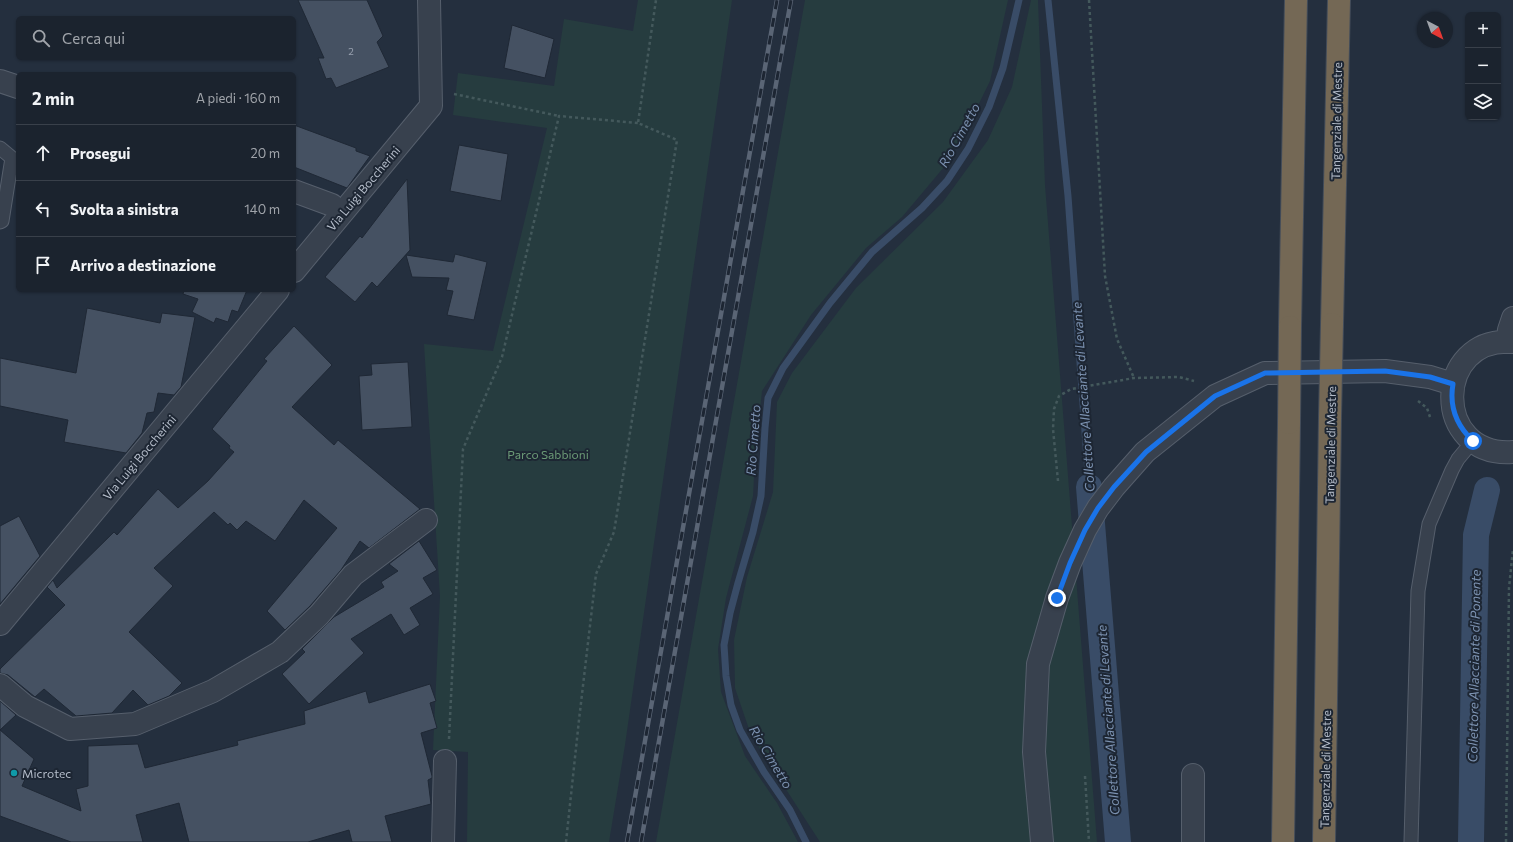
<!DOCTYPE html>
<html lang="it">
<head>
<meta charset="utf-8">
<style>
  :root { --surface:#1b232e; --page:#282f3a; --text:#f1f3f6; --muted:#a0a4aa; --line:#39404a }
  body { margin:0; font-family:Commissioner,sans-serif; background:var(--page); color:var(--text) }
  .controls { position:absolute; right:12px; top:12px; display:grid; overflow:hidden; border-radius:6px; box-shadow:0 1px 3px #0004 }
  .controls button { width:36px; height:36px; display:grid; place-items:center; padding:0; border:0; border-bottom:1px solid var(--line); background:var(--surface); color:var(--text); font:20px sans-serif }
  .compass { position:absolute; left:1417px; top:12px; width:36px; height:36px; border-radius:50%; background:var(--surface); box-shadow:0 1px 3px #0004; rotate:139deg }
  .stop { position:absolute; width:12px; height:12px; margin:-9px; border:3px solid #1a73e8; border-radius:50%; background:#fff }
  .stop.end { background:#1a73e8; border-color:#fff; box-shadow:0 1px 4px #0008 }
  .list { margin:0; padding:0; list-style:none }
  h2 { display:flex; justify-content:space-between; align-items:center; height:52px; margin:0; padding:0 16px; font-size:17px }
  h2 small { font-size:13px; font-weight:400; color:var(--muted) }
  .list li { display:grid; grid-template-columns:26px 1fr auto; gap:12px; align-items:center; box-sizing:border-box; height:56px; padding:0 16px; border-top:1px solid var(--line) }
  .list b { display:block; font-size:15px; white-space:nowrap }
  .list em { font-size:13px; font-style:normal; color:var(--muted) }
  .icon { flex:none; width:22px; height:22px; fill:none; stroke:currentColor; stroke-width:2; stroke-linecap:round; stroke-linejoin:round }
  .map { position:relative; flex:none; width:1513px; height:842px; overflow:hidden }
  .search { position:absolute; background:var(--surface); box-shadow:0 1px 3px #0004; left:16px; top:16px; width:280px; height:44px; display:flex; align-items:center; gap:10px; box-sizing:border-box; padding:0 14px; border-radius:6px; color:var(--muted); font-size:15px }
  .panel { position:absolute; background:var(--surface); box-shadow:0 1px 3px #0004; left:16px; top:72px; width:280px; height:220px; border-radius:6px }
  .map>svg:first-child { display:block }
  .green { fill:#263c3f }
  .lines { fill:none; stroke-linecap:round; stroke-linejoin:round }
  .stream { stroke:#394c67; stroke-width:7 }
  .canal { stroke:#394c67; stroke-width:26 }
  .building { fill:#455162; stroke:#1f2835 }
  .service-casing { stroke:#565f6c; stroke-width:15 }
  .minor-casing { stroke:#565f6c; stroke-width:24 }
  .motorway-casing { stroke:#434c59; stroke-width:24 }
  .path { stroke:#44595c; stroke-width:2.5; stroke-dasharray:3 3; stroke-linecap:butt }
  .service { stroke:#38414e; stroke-width:13 }
  .minor { stroke:#38414e; stroke-width:22 }
  .motorway { stroke:#746855; stroke-width:22 }
  .rail-casing { stroke:#5a6575; stroke-width:4.5 }
  .rail { stroke:#1d2633; stroke-width:3; stroke-dasharray:9; stroke-linecap:butt }
  .motorway-bridge-casing { stroke:#434c59; stroke-width:24; stroke-linecap:butt }
  .motorway-bridge { stroke:#746855; stroke-width:22 }
  .route { stroke:#1a73e8; stroke-width:5 }
  .culture-dot { fill:#0f9aa8; stroke:#1d2633; stroke-width:1.5 }
  .labels { text-anchor:middle; dominant-baseline:central; stroke-width:4; stroke-linejoin:round; paint-order:stroke }
  .number-label { font-size:10px; fill:#98a1af }
  .street-label { font-size:12px; fill:#b4bcc9; stroke:#1d2633 }
  .park-label { font-size:12px; fill:#6b9a76; stroke:#1d2633 }
  .poi-label { font-size:12px; fill:#b4bcc9; stroke:#1d2633; text-anchor:start }
  .water-label { font-size:13px; font-style:italic; fill:#7c92b1; stroke:#1d2633 }
</style>
</head>
<body>
<div class="map">
<svg width="1513" height="842" viewBox="0 0 1513 842">
  <rect width="100%" height="100%" fill="#242f3e"/>
  <path class="green" d="M 638,0 L 732,0 L 625,745 L 609,842 L 467,842 L 468,752 L 433,750 L 440,596 L 424,344 L 493,351 L 547,128 L 453,115 L 458,73 L 554,86 L 564,19 L 633,31 Z
    M 805,0 L 1008,0 L 990,81 L 967,128 L 944,167 L 902,217 L 866,248 L 811,315 L 762,391 L 755,458 L 753,496 L 726,598 L 718,649 L 721,692 L 745,756 L 777,803 L 798,842 L 656,842 Z
    M 1031,0 L 1038,0 L 1045,185 L 1097,842 L 820,842 L 751,735 L 735,688 L 734,640 L 747,577 L 773,492 L 777,402 L 792,373 L 856,288 L 943,202 L 988,140 L 1012,87 Z"/>
  <g class="lines">
    <path class="stream" d="M 1048,0 L 1068,196 L 1089,487
      M 806,842 L 790,810 L 764,772 L 740,730 L 731,705 L 726,676 L 724,645 L 730,613 L 738,583 L 753,532 L 761,496 L 765,428 L 768,398 L 783,368 L 830,303 L 872,252 L 922,208 L 947,181 L 968,149 L 989,107 L 1003,68 L 1019,0"/>
    <path class="canal" d="M 1089,487 L 1118,842
      M 1471,842 L 1476,535 L 1487,490"/>
  </g>
  <path class="building" d="M 298,0 L 367,0 L 383,36 L 377,42 L 389,67 L 336,88 L 331,78 L 326,79 L 318,58 L 324,58 Z
    M 512,25 L 554,39 L 545,78 L 504,68 Z
    M 294,125 L 356,148 L 356,151 L 370,156 L 347,188 L 294,167 Z
    M 459,145 L 508,154 L 501,201 L 450,191 Z
    M 407,179 L 410,250 L 377,287 L 372,282 L 355,302 L 325,277 L 360,236 L 362,238 Z
    M 455,254 L 487,262 L 474,320 L 447,315 L 453,291 L 446,290 L 449,278 L 412,277 L 406,255 L 453,262 Z
    M 184,290 L 247,290 L 238,312 L 232,310 L 228,322 L 216,318 L 214,323 L 192,312 L 198,299 L 183,294 Z
    M 87,308 L 160,323 L 162,313 L 195,317 L 181,387 L 174,395 L 158,393 L 154,412 L 147,413 L 142,433 L 126,453 L 64,442 L 68,420 L 0,406 L 0,358 L 76,373 Z
    M 294,326 L 332,365 L 292,407 L 334,445 L 338,440 L 420,509 L 369,548 L 360,541 L 341,570 L 310,606 L 285,630 L 267,611 L 337,528 L 304,500 L 275,541 L 246,521 L 237,530 L 230,523 L 228,525 L 214,512 L 154,568 L 173,586 L 129,632 L 182,683 L 169,696 L 148,705 L 133,690 L 112,713 L 76,716 L 44,689 L 35,697 L 8,675 L 0,673 L 0,669 L 65,605 L 47,587 L 53,580 L 57,588 L 114,532 L 117,535 L 158,489 L 178,508 L 208,481 L 234,452 L 229,448 L 230,446 L 212,429 L 267,361 L 264,359 Z
    M 408,362 L 412,427 L 362,430 L 359,376 L 372,375 L 371,364 Z
    M 19,516 L 40,556 L 0,604 L 0,526 Z
    M 419,541 L 437,570 L 423,578 L 433,594 L 410,608 L 420,625 L 404,635 L 391,614 L 351,639 L 364,653 L 309,704 L 282,674 L 305,652 L 302,649 L 334,617 L 384,587 L 381,582 L 398,571 L 389,564 Z
    M 430,684 L 436,701 L 430,703 L 437,728 L 421,733 L 432,776 L 432,778 L 428,780 L 431,804 L 385,816 L 392,842 L 352,842 L 349,830 L 308,842 L 189,842 L 179,803 L 136,815 L 143,842 L 71,842 L 0,816 L 0,701 L 16,715 L 0,730 L 34,759 L 22,786 L 81,811 L 76,789 L 88,786 L 88,746 L 138,744 L 145,768 L 238,745 L 237,741 L 305,724 L 304,711 L 366,691 L 369,703 Z"/>
  <g class="lines">
    <defs>
      <path id="service" d="M 0,148 L 12,158 L 2,221 L 0,222
        M 1411,842 L 1418,591 L 1429,524 L 1452,470 L 1458,459 L 1473,441"/>
      <path id="minor" d="M 0,81 L 18,87
        M 294,191 L 332,205
        M 294,271 L 431,106 L 429,0
        M 1507,342 L 1509,330 L 1513,318
        M 1513,342 C 1433,335 1431,458 1513,452
        M 0,624 L 278,290
        M 0,685 L 25,706 L 70,729 L 135,724 L 213,691 L 280,652 L 319,615 L 353,575 L 426,520
        M 1193,775 L 1193,842
        M 443,842 L 445,761
        M 1042,842 L 1034,752 L 1038,664 L 1057,598 L 1070,563 L 1085,530 L 1098,508 L 1114,487 L 1145,452 L 1215,396 L 1265,373 L 1385,371 L 1430,377 L 1453,384"/>
      <path id="motorway" d="M 1332,324 L 1339,0
        M 1290,327 L 1296,0
        M 1283,842 L 1289,423
        M 1324,842 L 1330,417"/>
    </defs>
    <use href="#service" class="service-casing"/>
    <use href="#minor" class="minor-casing"/>
    <use href="#motorway" class="motorway-casing"/>
    <path class="path" d="M 1089,0 L 1105,276 L 1117,339 L 1134,378
      M 454,94 L 559,116
      M 1418,401 L 1427,408 L 1430,417
      M 1058,481 L 1053,429 L 1054,409 L 1059,396 L 1071,389 L 1134,378 L 1179,377 L 1194,381
      M 449,739 L 463,449 L 502,357 L 559,116 L 638,123
      M 1085,776 L 1089,842
      M 566,842 L 579,720 L 596,574 L 614,532 L 677,140 L 638,123 L 656,0
      M 1506,842 L 1509,588 L 1513,549"/>
    <use href="#service" class="service"/>
    <use href="#minor" class="minor"/>
    <use href="#motorway" class="motorway"/>
    <defs>
      <path id="rail" d="M 627,842 L 777,0
        M 641,842 L 791,0"/>
    </defs>
    <use href="#rail" class="rail-casing"/>
    <use href="#rail" class="rail"/>
    <defs>
      <path id="motorway-bridge" d="M 1330,417 L 1332,324
        M 1289,423 L 1290,327"/>
    </defs>
    <use href="#motorway-bridge" class="motorway-bridge-casing"/>
    <use href="#motorway-bridge" class="motorway-bridge"/>
  </g>
  <g class="lines">
    <path class="route" d="M 1057,598 L 1070,563 L 1085,530 L 1098,508 L 1114,487 L 1146,452 L 1215,396 L 1265,373 L 1385,371 L 1430,377 L 1453,384 C 1449,407 1456,425 1473,441"/>
  </g>
  <circle class="culture-dot" cx="14" cy="773" r="4"/>
  <g class="labels">
    <g class="number-label">
      <text x="351" y="51">2</text>
    </g>
    <g class="street-label">
      <text transform="translate(1336 121) rotate(-89)">Tangenziale di Mestre</text>
      <text transform="translate(363 188) rotate(-50)">Via Luigi Boccherini</text>
      <text transform="translate(1330 445) rotate(-89)">Tangenziale di Mestre</text>
      <text transform="translate(139 457) rotate(-50)">Via Luigi Boccherini</text>
      <text transform="translate(1325 769) rotate(-89)">Tangenziale di Mestre</text>
    </g>
    <g class="park-label">
      <text x="548" y="454">Parco Sabbioni</text>
    </g>
    <g class="poi-label">
      <text x="22" y="773">Microtec</text>
    </g>
    <g class="water-label">
      <text transform="translate(959 135) rotate(-61)">Rio Cimetto</text>
      <text transform="translate(1083 397) rotate(-94)">Collettore Allacciante di Levante</text>
      <text transform="translate(753 440) rotate(-86)">Rio Cimetto</text>
      <text transform="translate(1474 666) rotate(-89)">Collettore Allacciante di Ponente</text>
      <text transform="translate(1108 720) rotate(-94)">Collettore Allacciante di Levante</text>
      <text transform="translate(771 757) rotate(59)">Rio Cimetto</text>
    </g>
  </g>
</svg>
<div class="controls">
<button>+</button>
<button>−</button>
<button><svg class="icon" aria-label="layers" viewBox="0 0 24 24"><path d="M12 4l9 5-9 5-9-5zM3 14l9 5 9-5"/></svg></button>
</div>
<svg class="compass" viewBox="-18 -18 36 36"><path d="M0-13l5 13h-10z" fill="#e53935"/><path d="M0 13l5-13h-10z" fill="#a0a4aa"/></svg>
<div class="stop" style="left:1473px;top:441px"></div>
<div class="stop end" style="left:1057px;top:598px"></div>
<div class="search"><svg class="icon" aria-label="search" viewBox="0 0 24 24"><circle cx="10" cy="10" r="6"/><path d="M15 15l6 6"/></svg>Cerca qui</div>
<section class="panel">
<h2>2 min<small>A piedi · 160 m</small></h2>
<ul class="list">
<li><svg class="icon" aria-label="ahead" viewBox="0 0 24 24"><path d="M12 20V5M6 11l6-6 6 6"/></svg><div><b>Prosegui</b></div><em>20 m</em></li>
<li><svg class="icon" aria-label="left" viewBox="0 0 24 24"><path d="M17 20v-9H6M10 6l-5 5 5 5"/></svg><div><b>Svolta a sinistra</b></div><em>140 m</em></li>
<li><svg class="icon" aria-label="arrive" viewBox="0 0 24 24"><path d="M6 21V4h12l-3 4 3 4H6"/></svg><div><b>Arrivo a destinazione</b></div></li>
</ul>
</section>
</div>
</body>
</html>
